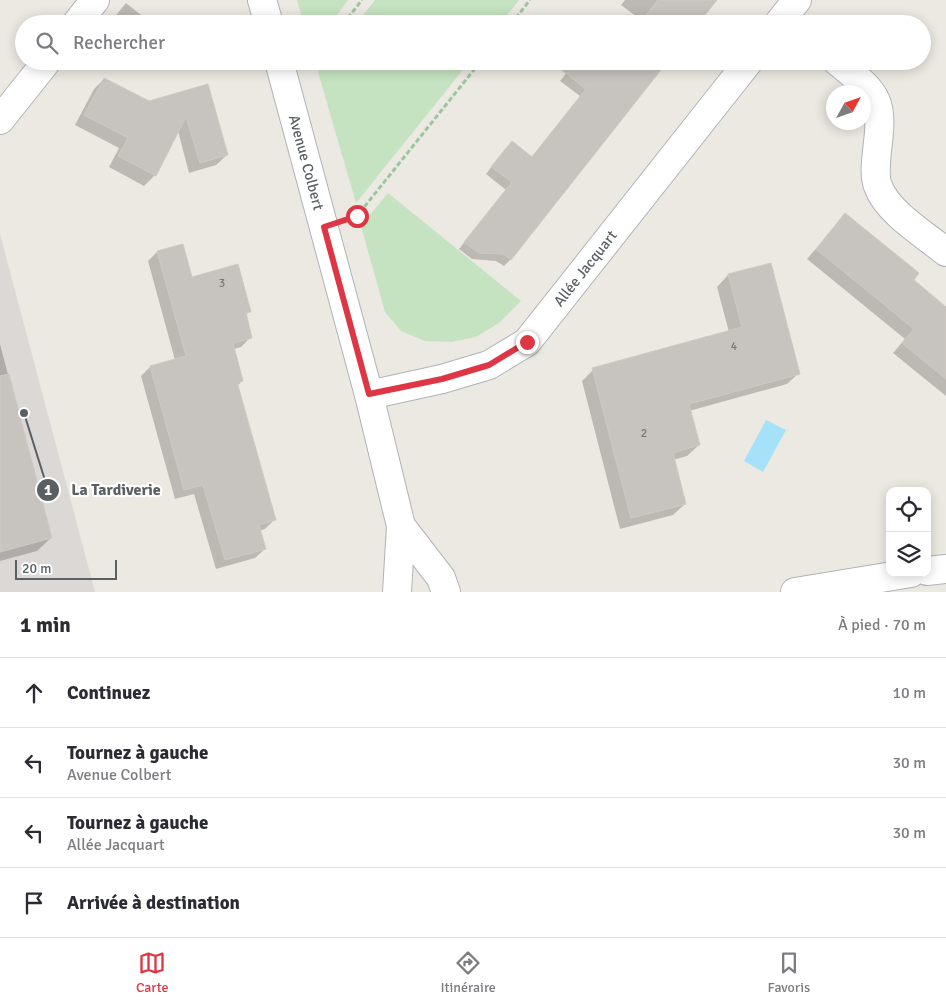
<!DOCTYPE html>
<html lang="fr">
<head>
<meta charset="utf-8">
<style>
  :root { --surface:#fff; --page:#f2f2f3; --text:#2b2b33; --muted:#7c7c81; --line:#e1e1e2; --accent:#de3644 }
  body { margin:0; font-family:Signika,sans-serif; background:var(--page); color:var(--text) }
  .controls { position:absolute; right:15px; bottom:15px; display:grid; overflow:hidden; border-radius:10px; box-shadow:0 2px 12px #0003 }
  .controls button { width:45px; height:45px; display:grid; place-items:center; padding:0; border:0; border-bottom:1px solid var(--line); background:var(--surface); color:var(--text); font:25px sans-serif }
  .compass { position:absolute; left:826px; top:85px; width:45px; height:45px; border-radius:50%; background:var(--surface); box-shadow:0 2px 12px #0003; rotate:50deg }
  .scale { position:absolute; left:15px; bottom:12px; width:102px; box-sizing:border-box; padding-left:5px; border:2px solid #5a5f62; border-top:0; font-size:14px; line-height:18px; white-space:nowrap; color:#5a5f62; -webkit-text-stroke:4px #fff; paint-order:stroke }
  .stop { position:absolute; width:15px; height:15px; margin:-11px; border:4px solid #de3644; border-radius:50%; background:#fff }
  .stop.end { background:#de3644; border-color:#fff; box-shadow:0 1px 5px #0008 }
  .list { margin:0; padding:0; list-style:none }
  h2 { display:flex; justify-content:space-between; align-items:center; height:65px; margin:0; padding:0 20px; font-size:21px }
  h2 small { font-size:16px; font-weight:400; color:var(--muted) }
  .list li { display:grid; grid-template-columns:32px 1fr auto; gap:15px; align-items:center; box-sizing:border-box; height:70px; padding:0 20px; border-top:1px solid var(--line) }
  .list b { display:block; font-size:19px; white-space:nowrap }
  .list p { margin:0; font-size:16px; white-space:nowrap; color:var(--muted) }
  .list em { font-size:16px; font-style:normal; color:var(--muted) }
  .icon { flex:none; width:28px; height:28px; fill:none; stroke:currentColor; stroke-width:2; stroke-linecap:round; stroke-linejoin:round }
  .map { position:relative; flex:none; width:946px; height:592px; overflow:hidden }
  .search { position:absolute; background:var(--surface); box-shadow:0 2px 12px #0003; left:15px; right:15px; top:15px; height:55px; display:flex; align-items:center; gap:12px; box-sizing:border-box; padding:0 18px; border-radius:28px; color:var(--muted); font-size:19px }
  .sheet { height:345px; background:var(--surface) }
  nav { display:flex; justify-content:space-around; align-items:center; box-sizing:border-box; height:70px; border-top:1px solid var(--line); background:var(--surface); font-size:14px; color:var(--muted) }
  nav a { display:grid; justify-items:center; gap:2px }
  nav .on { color:var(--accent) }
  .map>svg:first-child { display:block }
  .industrial { fill:#dbd8d5 }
  .green { fill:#c5e3c0 }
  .water { fill:#a5e2f9 }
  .shadow { fill:#0003 }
  .building { fill:#c7c3bf; stroke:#d1c9c1 }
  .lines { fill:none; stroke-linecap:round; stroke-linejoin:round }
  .minor-casing { stroke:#b0b4b7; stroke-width:30 }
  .tertiary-casing { stroke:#b0b4b7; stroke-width:30 }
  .path { stroke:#9bc6a0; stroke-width:3; stroke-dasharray:5 2.5; stroke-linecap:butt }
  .minor { stroke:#fff; stroke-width:28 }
  .tertiary { stroke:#fff; stroke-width:28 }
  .route { stroke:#de3644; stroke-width:6 }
  .labels { text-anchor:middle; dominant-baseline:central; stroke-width:4.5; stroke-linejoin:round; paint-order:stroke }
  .number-label { font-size:12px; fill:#757879 }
  .street-label { font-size:15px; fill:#5a5f62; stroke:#fff }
  .leader { fill:none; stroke:#5a5f62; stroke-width:2 }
  .callout-dot { fill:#5a5f62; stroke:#fff; stroke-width:2 }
  .mark-label { font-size:15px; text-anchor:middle; font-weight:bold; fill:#fff }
  .callout-label { font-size:16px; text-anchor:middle; font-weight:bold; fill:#5a5f62; stroke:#fff; stroke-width:4.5; stroke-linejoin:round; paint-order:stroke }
</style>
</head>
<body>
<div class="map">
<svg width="946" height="592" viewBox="0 0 946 592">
  <rect width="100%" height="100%" fill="#ece8e2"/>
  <path class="industrial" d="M 0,234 L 95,592 L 0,592 Z"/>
  <path class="green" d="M 297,0 L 348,0 L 330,24 L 304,24 Z
    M 375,0 L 519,0 L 500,24 L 356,24 Z
    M 326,61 L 470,61 L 356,203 L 318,72 Z
    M 388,193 L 521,301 L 499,323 L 476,337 L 452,342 L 425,341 L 401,331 L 385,312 L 361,226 Z"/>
  <path class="water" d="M 766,420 L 786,430 L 763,472 L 744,461 Z"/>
  <path class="shadow" d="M 625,0 L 714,0 L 696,24 L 638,24 L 641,20 L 621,5 Z
    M 126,3 L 151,23 L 150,24 L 109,24 Z
    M 105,61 L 120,61 L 113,68 Z
    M 576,61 L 666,61 L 510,260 L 504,266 L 496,261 L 472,259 L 459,249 L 506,190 L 486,174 L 505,149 L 531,158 L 580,96 L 560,81 Z
    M 104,79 L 149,102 L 207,86 L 227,155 L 216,165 L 189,173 L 178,131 L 155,175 L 144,186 L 109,167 L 119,148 L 75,125 L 94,89 Z
    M 845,215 L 912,280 L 946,308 L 946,396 L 893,353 L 905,339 L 807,259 Z
    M 157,252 L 191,278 L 249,312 L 245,316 L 251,337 L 241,347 L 234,349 L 242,381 L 237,386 L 275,519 L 265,529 L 259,531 L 265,549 L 255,558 L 216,569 L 194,494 L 175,499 L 141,376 L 150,367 L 175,360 L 148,261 Z
    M 728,275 L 799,373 L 787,384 L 689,411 L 699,445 L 687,456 L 673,460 L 685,504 L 673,515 L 620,529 L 582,381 L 593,370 L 729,332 L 717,287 Z
    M 0,344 L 51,538 L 37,551 L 0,561 Z"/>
  <path class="building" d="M 658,0 L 717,0 L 698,24 L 639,24 Z
    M 550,61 L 668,61 L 511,260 L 503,254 L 479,253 L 464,242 L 512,182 L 491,167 L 512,141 L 532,157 L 586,89 Z
    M 104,78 L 149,101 L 208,84 L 228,155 L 200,163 L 186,117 L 156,176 L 118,156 L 128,138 L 84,115 Z
    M 845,213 L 919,273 L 914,280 L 946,307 L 946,379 L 902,343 L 914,329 L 816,249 Z
    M 183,244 L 192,277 L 238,264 L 251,312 L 246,313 L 252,338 L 233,343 L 243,381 L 237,382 L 276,520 L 259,525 L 266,549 L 225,560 L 203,485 L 184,490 L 150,366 L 186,356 L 157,251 Z
    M 771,263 L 800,374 L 689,404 L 700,445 L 673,453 L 686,504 L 631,518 L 592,368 L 742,327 L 728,274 Z
    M 9,374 L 52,538 L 0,552 L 0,376 Z"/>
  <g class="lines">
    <defs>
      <g id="minor">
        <path d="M 262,0 L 269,24"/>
        <path d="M 76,24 L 95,0"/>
        <path d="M 778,24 L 797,0"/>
        <path id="s1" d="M 279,61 L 369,395 L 401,526 L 397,592"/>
        <path d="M 837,61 C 877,95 884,97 877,151 C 876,162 874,176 878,186 C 887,212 925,235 946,252"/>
        <path d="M 0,120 L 47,61"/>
        <path id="s2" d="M 369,395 L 442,379 L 489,365 L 527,342 L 749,61"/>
        <path d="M 401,526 L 441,578 L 446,592"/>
      </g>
      <path id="tertiary" d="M 927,571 L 946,569
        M 795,592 L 911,573"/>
    </defs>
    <use href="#minor" class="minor-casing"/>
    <use href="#tertiary" class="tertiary-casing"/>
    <path class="path" d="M 343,24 L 362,0
      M 511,24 L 530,0
      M 354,217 L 357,216 L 481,61"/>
    <use href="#minor" class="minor"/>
    <use href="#tertiary" class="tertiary"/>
  </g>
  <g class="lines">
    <path class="route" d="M 357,216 L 324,227 L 369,394 L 442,379 L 489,365 L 527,342"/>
  </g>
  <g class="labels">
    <g class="number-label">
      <text x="222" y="283">3</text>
      <text x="734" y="346">4</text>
      <text x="644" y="433">2</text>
    </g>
    <g class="street-label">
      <text stroke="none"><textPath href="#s1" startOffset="105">Avenue Colbert</textPath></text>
      <text stroke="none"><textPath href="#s2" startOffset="262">Allée Jacquart</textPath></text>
    </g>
  </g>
  <path class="leader" d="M24 413L48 490"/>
  <g class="callout-dot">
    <circle cx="24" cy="413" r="5"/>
    <circle cx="48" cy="490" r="12"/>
  </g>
  <g class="mark-label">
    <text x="48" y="495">1</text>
  </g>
  <g class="callout-label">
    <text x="116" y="495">La Tardiverie</text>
  </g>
</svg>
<div class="controls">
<button><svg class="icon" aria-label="locate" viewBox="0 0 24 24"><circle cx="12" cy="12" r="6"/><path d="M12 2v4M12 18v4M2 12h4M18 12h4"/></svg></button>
<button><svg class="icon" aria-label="layers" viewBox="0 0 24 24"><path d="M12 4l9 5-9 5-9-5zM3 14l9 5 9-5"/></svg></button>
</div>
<svg class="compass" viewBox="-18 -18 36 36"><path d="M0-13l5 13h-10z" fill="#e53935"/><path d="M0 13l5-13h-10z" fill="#7c7c81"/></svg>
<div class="scale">20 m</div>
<div class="stop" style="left:357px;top:216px"></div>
<div class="stop end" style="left:527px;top:342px"></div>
<div class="search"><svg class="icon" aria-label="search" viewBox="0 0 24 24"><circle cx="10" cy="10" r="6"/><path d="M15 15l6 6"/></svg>Rechercher</div>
</div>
<section class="sheet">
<h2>1 min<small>À pied · 70 m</small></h2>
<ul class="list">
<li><svg class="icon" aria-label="ahead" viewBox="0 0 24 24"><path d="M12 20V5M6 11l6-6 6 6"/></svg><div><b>Continuez</b></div><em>10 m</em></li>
<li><svg class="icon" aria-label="left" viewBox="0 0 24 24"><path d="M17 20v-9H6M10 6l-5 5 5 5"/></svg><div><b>Tournez à gauche</b><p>Avenue Colbert</p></div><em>30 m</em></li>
<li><svg class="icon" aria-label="left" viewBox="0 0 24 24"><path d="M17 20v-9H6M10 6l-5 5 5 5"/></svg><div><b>Tournez à gauche</b><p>Allée Jacquart</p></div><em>30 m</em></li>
<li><svg class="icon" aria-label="arrive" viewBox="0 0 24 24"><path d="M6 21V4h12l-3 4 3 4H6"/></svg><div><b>Arrivée à destination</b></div></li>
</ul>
</section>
<nav>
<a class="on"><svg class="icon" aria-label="map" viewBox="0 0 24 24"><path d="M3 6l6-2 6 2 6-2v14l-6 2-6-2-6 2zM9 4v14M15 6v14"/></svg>Carte</a>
<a><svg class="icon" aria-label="directions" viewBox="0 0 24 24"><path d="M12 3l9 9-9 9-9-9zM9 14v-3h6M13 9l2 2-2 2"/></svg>Itinéraire</a>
<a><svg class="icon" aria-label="saved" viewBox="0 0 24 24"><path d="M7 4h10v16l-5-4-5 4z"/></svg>Favoris</a>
</nav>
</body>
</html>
